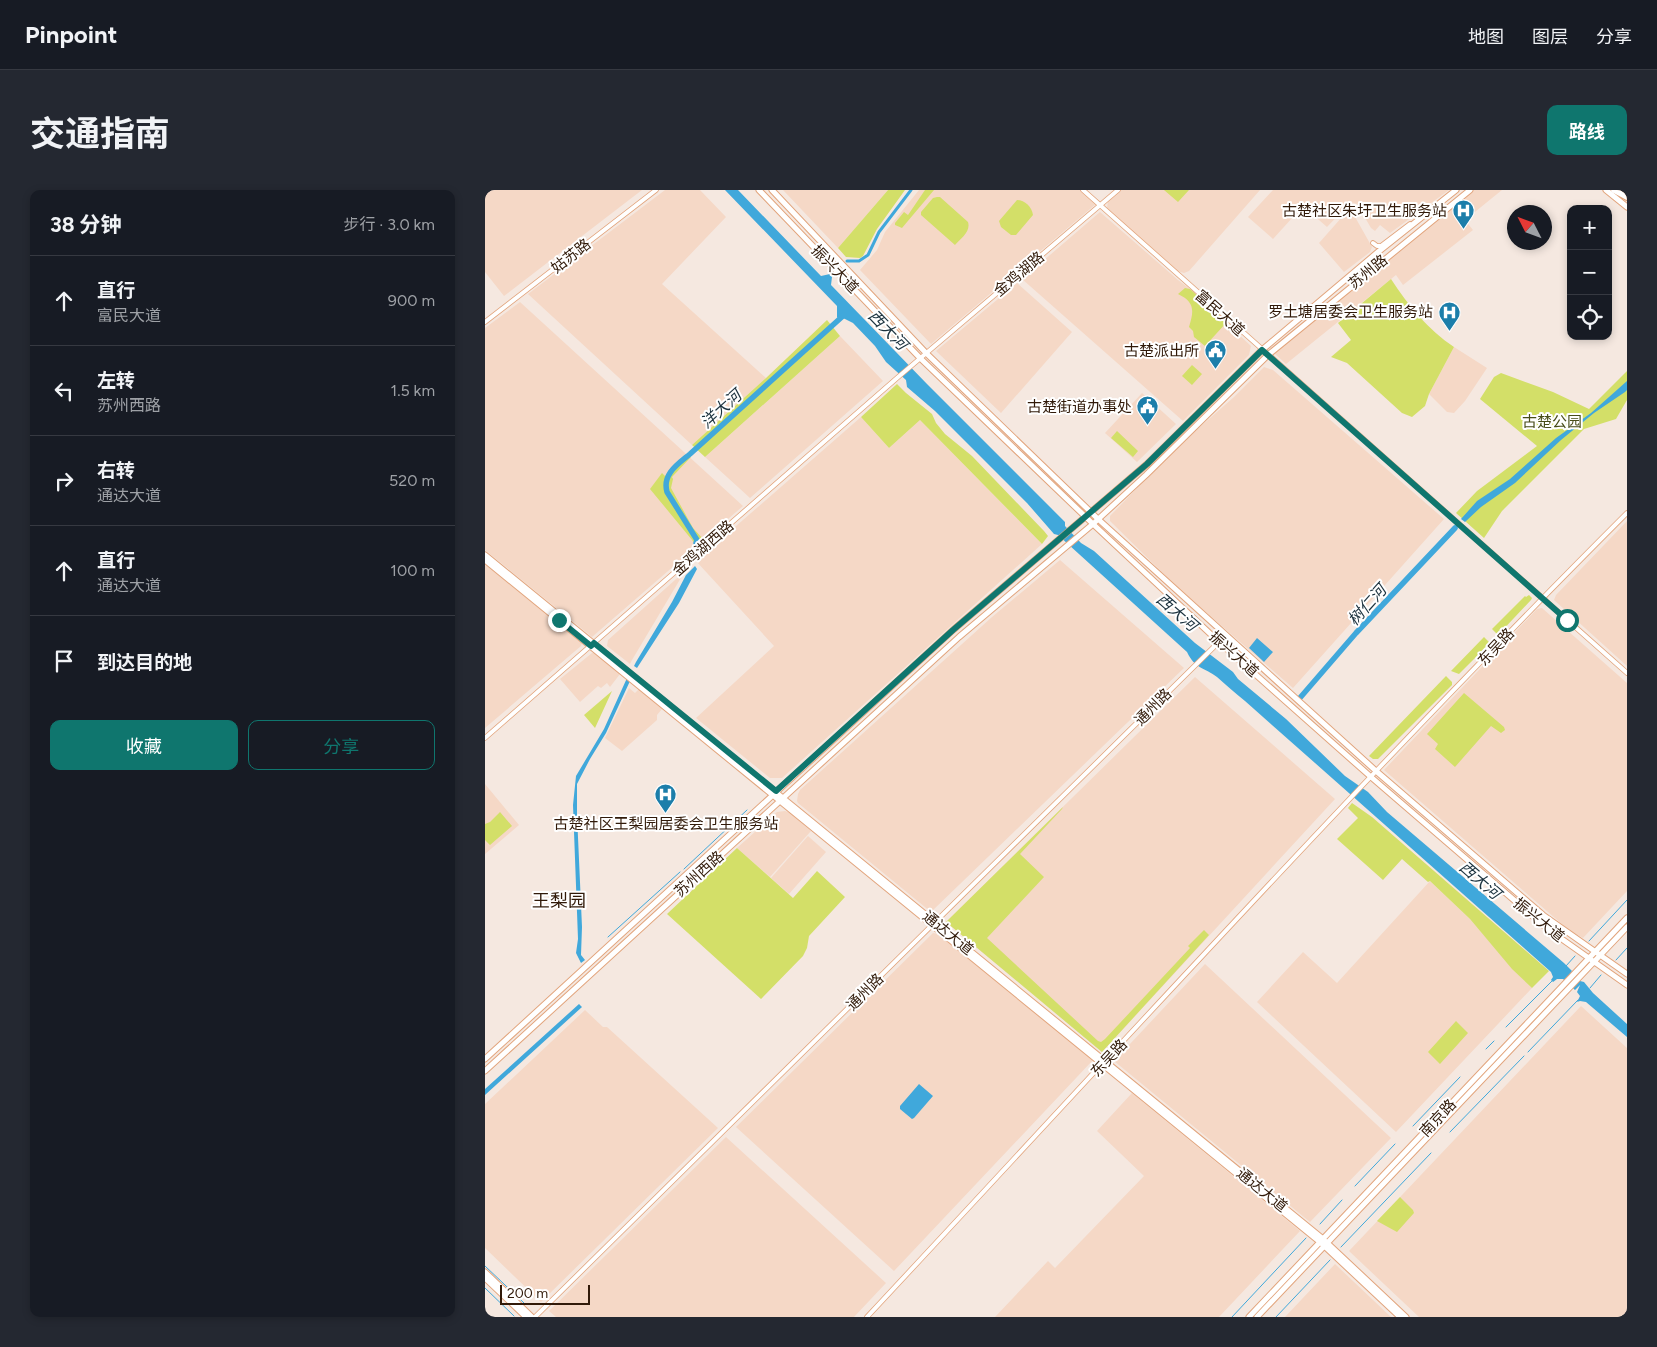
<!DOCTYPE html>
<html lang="zh">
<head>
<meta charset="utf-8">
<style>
  :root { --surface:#171b24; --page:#242831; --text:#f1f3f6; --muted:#9ea1a6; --line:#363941; --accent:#0f766e }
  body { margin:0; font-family:Figtree,"Noto Sans SC",sans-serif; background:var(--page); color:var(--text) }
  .controls { position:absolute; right:15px; top:15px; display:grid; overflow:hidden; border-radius:10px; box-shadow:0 2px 8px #0003 }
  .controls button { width:45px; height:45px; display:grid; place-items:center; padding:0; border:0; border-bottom:1px solid var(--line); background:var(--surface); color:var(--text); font:25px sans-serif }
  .compass { position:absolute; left:1022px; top:15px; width:45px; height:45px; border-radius:50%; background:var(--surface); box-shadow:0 2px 8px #0003; rotate:312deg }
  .scale { position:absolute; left:15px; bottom:12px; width:90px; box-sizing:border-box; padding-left:5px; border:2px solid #311a09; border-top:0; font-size:14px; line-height:18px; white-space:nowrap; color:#311a09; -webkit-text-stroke:4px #fff; paint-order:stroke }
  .stop { position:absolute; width:15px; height:15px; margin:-11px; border:4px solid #0f766e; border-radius:50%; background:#fff }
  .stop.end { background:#0f766e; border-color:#fff; box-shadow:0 1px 5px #0008 }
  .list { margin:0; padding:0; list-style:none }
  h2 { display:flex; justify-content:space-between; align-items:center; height:65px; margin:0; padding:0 20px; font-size:21px }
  h2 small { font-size:16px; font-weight:400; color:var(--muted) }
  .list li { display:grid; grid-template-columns:32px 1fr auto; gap:15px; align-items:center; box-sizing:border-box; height:90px; padding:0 20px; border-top:1px solid var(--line) }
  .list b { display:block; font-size:19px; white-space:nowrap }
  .list p { margin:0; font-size:16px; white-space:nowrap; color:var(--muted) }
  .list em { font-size:16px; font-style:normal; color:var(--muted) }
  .actions { display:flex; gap:10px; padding:15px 20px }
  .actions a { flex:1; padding:11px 0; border:1px solid var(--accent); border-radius:10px; text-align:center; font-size:18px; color:var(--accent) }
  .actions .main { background:var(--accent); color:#fff }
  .icon { flex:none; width:28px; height:28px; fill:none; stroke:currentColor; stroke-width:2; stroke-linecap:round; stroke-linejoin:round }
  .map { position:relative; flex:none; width:1142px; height:1127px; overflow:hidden; border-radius:10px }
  header { display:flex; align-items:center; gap:30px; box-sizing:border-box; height:70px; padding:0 25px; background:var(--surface); border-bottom:1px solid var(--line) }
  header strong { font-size:24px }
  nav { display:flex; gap:28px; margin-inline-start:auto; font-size:18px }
  .intro { display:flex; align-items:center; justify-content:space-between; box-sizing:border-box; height:120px; padding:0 30px }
  h1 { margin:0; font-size:35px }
  .button { padding:12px 22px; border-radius:10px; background:var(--accent); color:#fff; font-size:18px; font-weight:700 }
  main { display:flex; gap:30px; padding:0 30px }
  aside { flex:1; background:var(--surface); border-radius:10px; box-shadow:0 2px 8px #0003 }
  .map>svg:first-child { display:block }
  .built { fill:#f5d8c6 }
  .green { fill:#d3df68 }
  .water { fill:#40a8db }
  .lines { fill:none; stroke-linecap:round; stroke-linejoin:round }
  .stream { stroke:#40a8db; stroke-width:1 }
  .canal { stroke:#40a8db; stroke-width:3 }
  .river { stroke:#40a8db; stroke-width:5.5 }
  .minor-casing { stroke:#e2a47c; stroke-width:5.5 }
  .major-casing { stroke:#e2a47c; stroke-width:7 }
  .highway-casing { stroke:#e2a47c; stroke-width:8 }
  .minor { stroke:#fff; stroke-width:4 }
  .major { stroke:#fff; stroke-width:5 }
  .highway { stroke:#fff; stroke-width:5.5 }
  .route { stroke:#0f766e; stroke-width:6 }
  .labels { text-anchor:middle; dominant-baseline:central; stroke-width:4; stroke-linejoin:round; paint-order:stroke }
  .poi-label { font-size:15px; fill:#311a09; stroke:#fff; text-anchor:end }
  .street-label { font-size:15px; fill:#311a09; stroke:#fff }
  .park-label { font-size:15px; fill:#484d1a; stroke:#fff }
  .water-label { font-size:16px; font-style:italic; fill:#1c323e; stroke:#fff }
  .quarter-label { font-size:18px; fill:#311a09; stroke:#fff }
</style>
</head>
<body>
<header>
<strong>Pinpoint</strong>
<nav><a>地图</a><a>图层</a><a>分享</a></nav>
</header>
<div class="intro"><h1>交通指南</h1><a class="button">路线</a></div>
<main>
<aside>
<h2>38 分钟<small>步行 · 3.0 km</small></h2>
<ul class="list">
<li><svg class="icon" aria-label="ahead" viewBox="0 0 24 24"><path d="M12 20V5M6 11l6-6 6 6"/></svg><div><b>直行</b><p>富民大道</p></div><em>900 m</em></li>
<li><svg class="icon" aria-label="left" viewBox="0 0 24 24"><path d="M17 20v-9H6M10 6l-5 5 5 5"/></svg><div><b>左转</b><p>苏州西路</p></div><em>1.5 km</em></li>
<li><svg class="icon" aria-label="right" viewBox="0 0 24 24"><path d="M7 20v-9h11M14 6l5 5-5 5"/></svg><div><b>右转</b><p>通达大道</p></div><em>520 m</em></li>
<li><svg class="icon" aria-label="ahead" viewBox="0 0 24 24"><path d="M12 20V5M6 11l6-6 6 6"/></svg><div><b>直行</b><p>通达大道</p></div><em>100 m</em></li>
<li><svg class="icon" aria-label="arrive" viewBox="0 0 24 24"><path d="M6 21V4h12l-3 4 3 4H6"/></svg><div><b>到达目的地</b></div></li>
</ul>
<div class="actions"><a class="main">收藏</a><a>分享</a></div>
</aside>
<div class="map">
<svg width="1142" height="1127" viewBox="0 0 1142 1127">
  <rect width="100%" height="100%" fill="#f5e8e0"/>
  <path class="built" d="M 0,0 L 157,0 L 19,106 L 0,82 Z
    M 180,0 L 215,0 L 241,27 L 177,94 L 281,188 L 207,255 L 43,104 Z
    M 298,0 L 403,0 L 353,58 Z
    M 434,0 L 595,0 L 611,14 L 446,154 L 375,80 L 392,60 L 400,42 Z
    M 636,0 L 775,0 L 704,81 L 699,83 L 692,81 L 622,18 L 623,11 Z
    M 788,0 L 964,0 L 905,43 L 895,35 L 890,41 L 886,38 L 872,14 L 866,12 L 842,37 L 818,16 L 788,49 L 763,27 Z
    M 989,0 L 1017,0 L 980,30 L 988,40 L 918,95 L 911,85 L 801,174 L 789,163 Z
    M 865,18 L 887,57 L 885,62 L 859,82 L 834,53 Z
    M 615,22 L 693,90 L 705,99 L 766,156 L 764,165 L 698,231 L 537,89 Z
    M 532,93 L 587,142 L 516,223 L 451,161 Z
    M 35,112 L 258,316 L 107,447 L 0,360 L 0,138 Z
    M 355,146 L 398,191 L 265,308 L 220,267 Z
    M 969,157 L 1002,178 L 980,211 L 969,223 L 962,222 L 944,204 Z
    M 779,177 L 788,180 L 959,329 L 808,498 L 692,397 L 625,331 L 625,326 L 690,259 L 749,207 Z
    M 657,203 L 691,234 L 652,272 L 620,243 Z
    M 376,227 L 404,258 L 435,230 L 557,354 L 297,588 L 285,588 L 211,528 L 289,456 L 211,371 Z
    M 1142,331 L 1142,476 L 1069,410 L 1071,405 Z
    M 575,370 L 699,478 L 446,722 L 313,613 L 312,611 L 313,604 L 315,600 L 507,427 Z
    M 0,374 L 97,453 L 96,456 L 0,538 Z
    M 200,381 L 147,470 L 145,474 L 122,456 L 123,450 Z
    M 1057,418 L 1142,493 L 1142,701 L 1098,748 L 1085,741 L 899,580 L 1052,419 Z
    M 107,463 L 109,463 L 135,484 L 125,497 L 122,493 L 116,498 L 113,496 L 95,512 L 75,489 Z
    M 710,487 L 850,609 L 617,862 L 461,732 Z
    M 144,498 L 150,503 L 154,499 L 177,519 L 172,525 L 172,530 L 137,561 L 120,548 Z
    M 0,594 L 34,635 L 0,664 Z
    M 300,621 L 305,623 L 326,641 L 285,687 L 252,658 L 292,622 Z
    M 323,646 L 341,662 L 304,704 L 286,688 Z
    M 945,691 L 985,729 L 1027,778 L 1047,798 L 911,942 L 772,812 L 818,762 L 852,793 Z
    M 448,743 L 453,744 L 608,870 L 409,1081 L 251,937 Z
    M 720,774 L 906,948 L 825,1032 L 629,871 Z
    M 1096,816 L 1142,858 L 1142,1127 L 934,1127 L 864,1061 Z
    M 100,820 L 118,837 L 122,837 L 233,938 L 56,1112 L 0,1058 L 0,914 Z
    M 647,903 L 815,1041 L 734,1127 L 510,1127 L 563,1071 L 570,1078 L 659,986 L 612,941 Z
    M 241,947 L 401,1093 L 369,1127 L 71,1127 L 64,1121 Z
    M 850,1074 L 906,1127 L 800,1127 Z"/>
  <path class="green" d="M 403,0 L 420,0 L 392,39 L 378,66 L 375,68 L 361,67 L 353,58 Z
    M 440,0 L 449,0 L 417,38 L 410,35 L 410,33 L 419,22 L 423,25 Z
    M 679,0 L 704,0 L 693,12 Z
    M 452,7 L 455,7 L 483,32 C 486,42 476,48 470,55 L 436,25 L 436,22 L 448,8 Z
    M 532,10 C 540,10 547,17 548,25 L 531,45 L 526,45 L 516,37 L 514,31 Z
    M 906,89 C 923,115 943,140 969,157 L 944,204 L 940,216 L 927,227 L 917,223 L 862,173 L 846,167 L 866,150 L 853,133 Z
    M 700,98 L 705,99 L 742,132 L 720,156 L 709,147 L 708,141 L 704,137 C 709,121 710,112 693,104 Z
    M 342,130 L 355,146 L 220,267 L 207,255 L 281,188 Z
    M 707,175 L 717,184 L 707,195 L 697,186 Z
    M 1142,181 L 1142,210 L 1131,229 L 1099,239 L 1017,321 L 999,348 L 971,323 L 992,301 L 1052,256 L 995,209 L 1009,187 L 1016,183 L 1068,202 L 1104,219 Z
    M 412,194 L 421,203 L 447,224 L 451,233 L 460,244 L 487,266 L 559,341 L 563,346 L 557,354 L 435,230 L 404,258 L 376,227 Z
    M 632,241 L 653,261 L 648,267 L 626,248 Z
    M 202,264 L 206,267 L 187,287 L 188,289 L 186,298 L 208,338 L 219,350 L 212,356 L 165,299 L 177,283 L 180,286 Z
    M 1044,405 L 1047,408 L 1046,410 L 1013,445 L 1007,439 L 1040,406 L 1041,407 Z
    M 999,447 L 1005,453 L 974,484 L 966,481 Z
    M 961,486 L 967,492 L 967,495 L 893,569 L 888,569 L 884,566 Z
    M 127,501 L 110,538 L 99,525 Z
    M 979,503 L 1019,537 L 1020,540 L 1016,543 L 1006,536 L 970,577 L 950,559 L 953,554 L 942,544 Z
    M 867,613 L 887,627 L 1064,781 L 1047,798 L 1027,779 L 985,729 L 945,691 L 943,692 L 917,669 L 898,690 L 852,649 L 873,628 L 863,618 Z
    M 578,617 L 577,619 L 535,664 L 559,687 L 502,748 L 613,851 L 616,852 L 620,849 L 705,758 L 703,756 L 719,740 L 724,745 L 617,862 L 461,732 Z
    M 15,622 L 27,636 L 5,655 L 0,650 L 0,634 L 5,632 Z
    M 252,658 L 308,708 L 332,681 L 360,707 L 324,746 L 322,758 L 318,766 L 276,809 L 182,724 Z
    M 971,831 L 983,843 L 955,874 L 943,862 Z
    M 915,1007 L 928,1020 L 929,1023 L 912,1042 L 892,1031 Z"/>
  <path class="water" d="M 240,0 L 253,0 L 336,86 L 345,84 L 347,87 L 346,95 L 442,194 L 580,332 L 580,336 L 596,353 L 609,361 L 710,453 L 748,482 L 753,489 L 801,529 L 860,586 L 883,602 L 902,622 L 1079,773 L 1087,781 L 1086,783 L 1095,791 L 1099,792 L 1108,803 L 1142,834 L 1142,847 L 1101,812 L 1095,811 L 1092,812 L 1095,806 L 1092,802 L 1095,795 L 1090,800 L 1078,789 L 1072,789 L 1068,792 L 1066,790 L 1068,787 L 1066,782 L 760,511 C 750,503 741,495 732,487 C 719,477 710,479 702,462 L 573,345 L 569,344 L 542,313 L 450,221 L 422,197 L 421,190 L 401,172 L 390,156 L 368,133 L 358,128 L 355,130 L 352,127 L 352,116 Z
    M 1142,191 L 1142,200 L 1140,202 L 1109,223 L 1076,250 L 1030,293 L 996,317 L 980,332 L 976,329 L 992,311 L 1025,289 L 1071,248 L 1106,223 Z
    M 210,376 L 212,379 L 194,413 L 152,478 L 149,476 L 151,472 L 187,412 L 201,385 Z
    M 772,448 L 788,462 L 779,472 L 764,458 Z
    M 142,488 L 145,491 L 121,543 L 105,569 L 92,594 L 92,625 L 97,737 L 96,765 L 100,770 L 96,773 L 91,763 L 93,749 L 88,615 L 91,586 L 119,539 Z
    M 94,814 L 97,817 L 0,905 L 0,899 Z
    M 434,894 L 448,906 L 429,928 L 427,929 L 415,919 L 415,916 Z"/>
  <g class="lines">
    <path class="stream" d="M 199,679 L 262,620
      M 123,747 L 195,682
      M 1104,751 L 1142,710
      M 1131,770 L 1142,758
      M 1081,776 L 1090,766
      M 1105,798 L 1116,785
      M 1021,837 L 1068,790
      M 1001,859 L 1009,851
      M 1043,862 L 1093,810
      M 928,936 L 975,887
      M 965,942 L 1039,866
      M 870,996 L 910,954
      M 835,1034 L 857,1010
      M 856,1057 L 946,963
      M 0,1076 L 39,1113
      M 0,1098 L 29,1126
      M 747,1127 L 821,1048
      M 791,1127 L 845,1070"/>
    <path class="canal" d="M 362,71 L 374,71 L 383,65 L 394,42 L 426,0"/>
    <path class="river" d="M 211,353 L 212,350 L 182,302 C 177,284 193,274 205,264 L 359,125
      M 814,509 L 871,443 L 970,338"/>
    <defs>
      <path id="minor" d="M 598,0 L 1142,483
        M 888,53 L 892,56 L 896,56 L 925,34
        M 0,132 L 171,0
        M 0,548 L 412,188 L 633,0
        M 50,1127 L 741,445
        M 382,1127 C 634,857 881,584 1142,323"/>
      <path id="major" d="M 274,0 L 435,168 L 608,334 L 734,452 L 886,587 L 1044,723 L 1064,740 L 1142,795
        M 287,0 L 441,163 L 613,329 L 891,581 L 1058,725 L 1142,784
        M 1121,0 L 1142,17
        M 0,365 L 838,1049 L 921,1127
        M 0,370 L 835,1052 L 915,1127
        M 0,869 L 468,440 L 662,274 L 777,160 L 893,62 L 971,0
        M 0,881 L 474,447 L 608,334 L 661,285 L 783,165 L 985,0
        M 0,1082 L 47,1127
        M 0,1088 L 41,1127
        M 764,1127 L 1142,728
        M 772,1127 L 1142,737"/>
      <path id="highway" d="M 1129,0 L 1142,7"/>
    </defs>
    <use href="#minor" class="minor-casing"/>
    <use href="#major" class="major-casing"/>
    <use href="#highway" class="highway-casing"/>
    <use href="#minor" class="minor"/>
    <use href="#major" class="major"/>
    <use href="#highway" class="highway"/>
  </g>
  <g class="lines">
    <path class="route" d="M 74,430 L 106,456 L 109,453 L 291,601 L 468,440 L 662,274 L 777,160 L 1082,430"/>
  </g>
  <defs>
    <symbol id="hospital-pin" viewBox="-11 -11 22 30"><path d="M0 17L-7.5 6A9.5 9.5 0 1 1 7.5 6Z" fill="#1c7eaa" stroke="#fff"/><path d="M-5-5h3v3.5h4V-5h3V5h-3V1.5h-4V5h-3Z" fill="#fff"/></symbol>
    <symbol id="civic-pin" viewBox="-11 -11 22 30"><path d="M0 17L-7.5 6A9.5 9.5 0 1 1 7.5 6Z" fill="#1c7eaa" stroke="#fff"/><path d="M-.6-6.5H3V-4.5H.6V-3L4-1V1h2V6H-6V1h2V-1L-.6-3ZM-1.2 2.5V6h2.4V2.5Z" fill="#fff"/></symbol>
  </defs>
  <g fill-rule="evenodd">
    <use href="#hospital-pin" x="966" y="8" width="25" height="34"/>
    <use href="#hospital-pin" x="952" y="110" width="25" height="34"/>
    <use href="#civic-pin" x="718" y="148" width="25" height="34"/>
    <use href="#civic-pin" x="650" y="204" width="25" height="34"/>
    <use href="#hospital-pin" x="168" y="592" width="25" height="34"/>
  </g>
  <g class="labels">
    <g class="poi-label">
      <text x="962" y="21">古楚社区朱圩卫生服务站</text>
      <text x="948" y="122">罗土塘居委会卫生服务站</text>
      <text x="714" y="161">古楚派出所</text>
      <text x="647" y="217">古楚街道办事处</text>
      <text x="181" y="634" text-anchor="middle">古楚社区王梨园居委会卫生服务站</text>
    </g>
    <g class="street-label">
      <text transform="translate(86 66) rotate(-38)">姑苏路</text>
      <text transform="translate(350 79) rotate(46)">振兴大道</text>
      <text transform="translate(883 82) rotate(-39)">苏州路</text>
      <text transform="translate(534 84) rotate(-40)">金鸡湖路</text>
      <text transform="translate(735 123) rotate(42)">富民大道</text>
      <text transform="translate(218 358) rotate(-41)">金鸡湖西路</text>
      <text transform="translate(1011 457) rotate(-47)">东吴路</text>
      <text transform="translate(749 464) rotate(42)">振兴大道</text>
      <text transform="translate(668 517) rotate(-45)">通州路</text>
      <text transform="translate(214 684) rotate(-42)">苏州西路</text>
      <text transform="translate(1054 730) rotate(39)">振兴大道</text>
      <text transform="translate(463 743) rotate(39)">通达大道</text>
      <text transform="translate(380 802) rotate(-45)">通州路</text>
      <text transform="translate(624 868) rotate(-47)">东吴路</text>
      <text transform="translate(953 928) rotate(-47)">南京路</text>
      <text transform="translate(777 1000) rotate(39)">通达大道</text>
    </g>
    <g class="park-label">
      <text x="1067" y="232">古楚公园</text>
    </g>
    <g class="water-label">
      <text transform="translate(403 140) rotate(46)">西大河</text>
      <text transform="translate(236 219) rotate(-42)">洋大河</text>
      <text transform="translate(882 415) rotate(-48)">树仁河</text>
      <text transform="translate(692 422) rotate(41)">西大河</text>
      <text transform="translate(995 690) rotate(41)">西大河</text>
    </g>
    <g class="quarter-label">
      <text x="74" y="711">王梨园</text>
    </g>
  </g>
</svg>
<div class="controls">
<button>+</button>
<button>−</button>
<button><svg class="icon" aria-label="locate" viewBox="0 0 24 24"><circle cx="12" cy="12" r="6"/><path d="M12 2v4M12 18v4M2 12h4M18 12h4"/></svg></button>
</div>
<svg class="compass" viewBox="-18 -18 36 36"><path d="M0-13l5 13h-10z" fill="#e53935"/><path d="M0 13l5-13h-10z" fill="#9ea1a6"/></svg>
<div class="scale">200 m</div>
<div class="stop" style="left:1082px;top:430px"></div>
<div class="stop end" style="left:74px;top:430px"></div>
</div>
</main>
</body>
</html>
